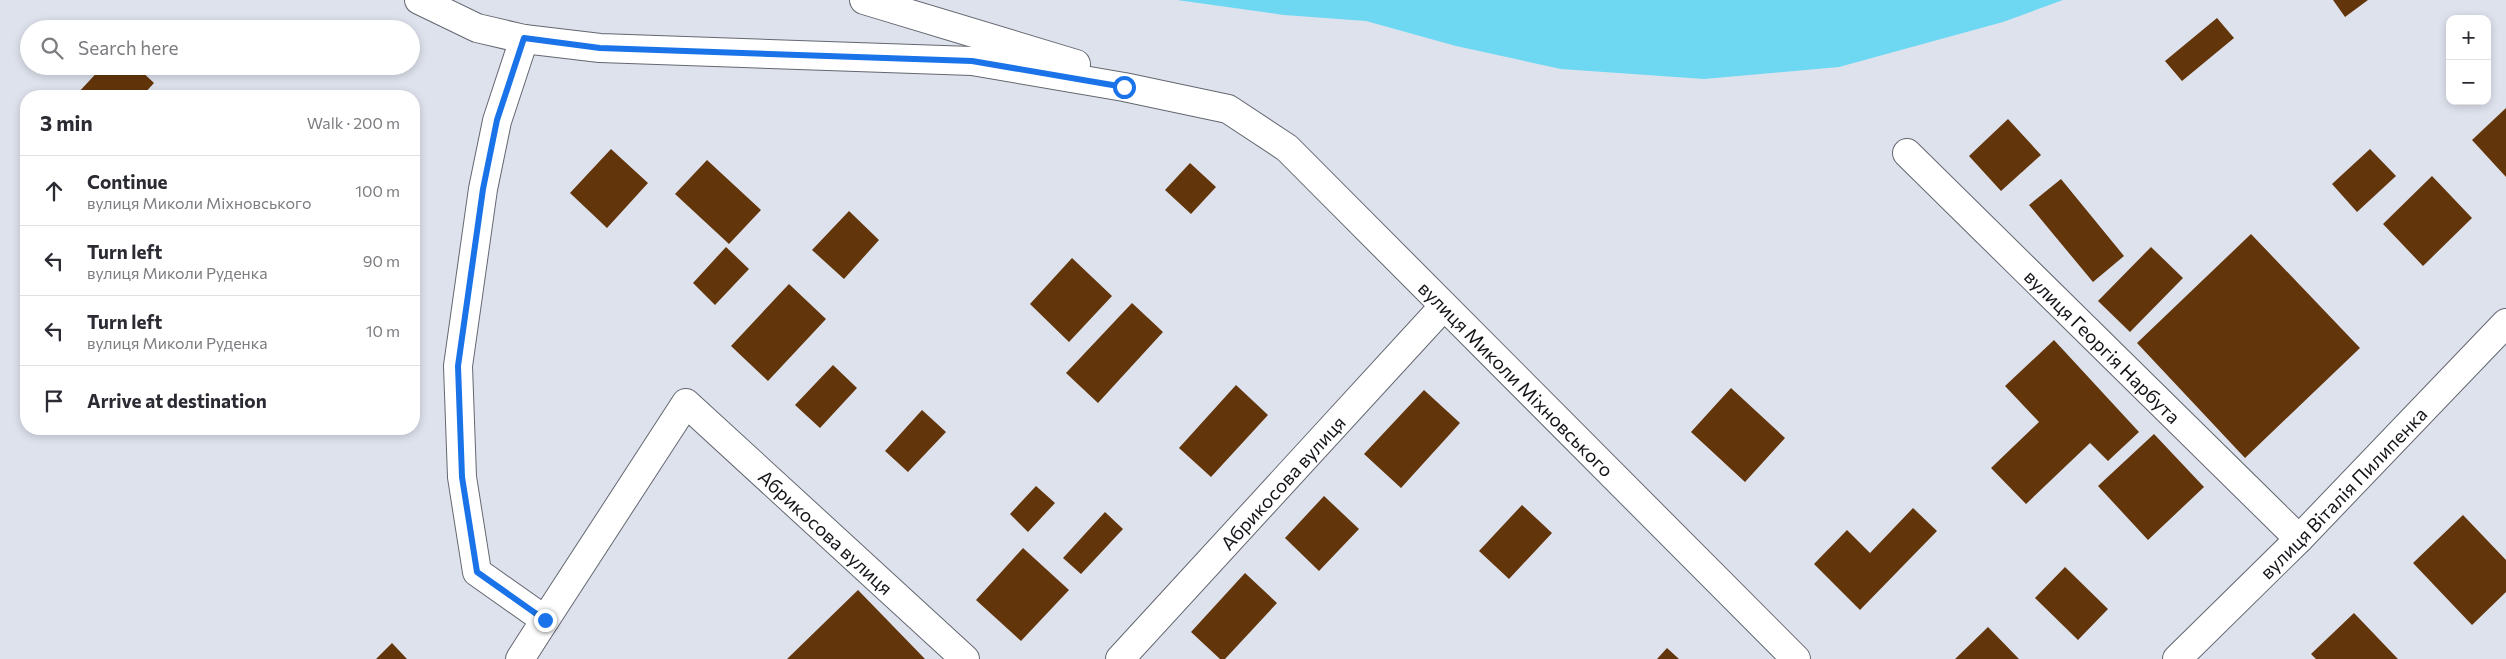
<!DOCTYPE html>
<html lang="en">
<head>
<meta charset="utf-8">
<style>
  :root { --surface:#fff; --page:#f7f7f7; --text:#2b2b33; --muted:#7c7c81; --line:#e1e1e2 }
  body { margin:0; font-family:Commissioner,sans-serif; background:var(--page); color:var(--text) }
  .controls { position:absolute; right:15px; top:15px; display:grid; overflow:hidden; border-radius:10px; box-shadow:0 2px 8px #0003 }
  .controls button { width:45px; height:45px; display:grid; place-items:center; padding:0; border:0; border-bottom:1px solid var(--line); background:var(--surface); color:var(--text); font:25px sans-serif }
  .stop { position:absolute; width:15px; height:15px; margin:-11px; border:4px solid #1a73e8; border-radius:50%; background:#fff }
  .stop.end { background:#1a73e8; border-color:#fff; box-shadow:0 1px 5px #0008 }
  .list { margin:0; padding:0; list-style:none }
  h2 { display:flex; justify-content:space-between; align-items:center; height:65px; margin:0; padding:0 20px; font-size:21px }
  h2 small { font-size:16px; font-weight:400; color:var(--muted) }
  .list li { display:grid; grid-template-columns:32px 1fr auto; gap:15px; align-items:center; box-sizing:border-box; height:70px; padding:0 20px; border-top:1px solid var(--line) }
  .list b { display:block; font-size:19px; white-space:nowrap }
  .list p { margin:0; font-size:16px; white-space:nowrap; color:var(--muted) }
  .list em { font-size:16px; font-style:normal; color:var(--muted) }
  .icon { flex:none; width:28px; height:28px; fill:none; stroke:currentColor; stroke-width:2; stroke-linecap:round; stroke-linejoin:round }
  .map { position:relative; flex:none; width:2506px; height:659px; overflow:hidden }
  .search { position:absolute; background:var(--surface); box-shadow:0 2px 8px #0003; left:20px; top:20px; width:400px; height:55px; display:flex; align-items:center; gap:12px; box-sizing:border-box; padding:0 18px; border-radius:28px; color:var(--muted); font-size:19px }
  .panel { position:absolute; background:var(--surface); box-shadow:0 2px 8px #0003; left:20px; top:90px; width:400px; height:345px; border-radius:20px }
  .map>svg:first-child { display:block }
  .water { fill:#6ed8f3 }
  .building { fill:#63350a }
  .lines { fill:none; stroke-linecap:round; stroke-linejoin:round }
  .street-casing { stroke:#636770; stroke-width:30 }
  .secondary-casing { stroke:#636770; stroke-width:30 }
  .street { stroke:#fff; stroke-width:28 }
  .secondary { stroke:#fff; stroke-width:28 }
  .route { stroke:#1a73e8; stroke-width:6 }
  .labels { text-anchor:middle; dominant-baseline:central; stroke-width:5; stroke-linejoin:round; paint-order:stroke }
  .street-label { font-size:19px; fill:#141519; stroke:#dee2ed }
</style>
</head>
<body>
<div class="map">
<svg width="2506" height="659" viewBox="0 0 2506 659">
  <rect width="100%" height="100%" fill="#dee2ed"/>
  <path class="water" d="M 1177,0 L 2063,0 L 2003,22 L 1839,67 L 1704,79 L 1561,69 L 1456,46 L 1366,21 L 1284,15 Z"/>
  <path class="building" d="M 2333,0 L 2368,0 L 2345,17 Z
    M 2217,18 L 2234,38 L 2182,81 L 2165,61 Z
    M 103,66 L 136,66 L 154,83 L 142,96 L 79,96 L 77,94 Z
    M 2506,108 L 2506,177 L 2472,140 Z
    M 2008,119 L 2041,155 L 2001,191 L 1969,156 Z
    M 611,149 L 648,183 L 607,228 L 570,193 Z
    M 2370,149 L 2396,176 L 2357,212 L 2332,184 Z
    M 707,160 L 761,210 L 729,244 L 675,194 Z
    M 1190,163 L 1216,187 L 1191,214 L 1165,190 Z
    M 2432,176 L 2472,218 L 2423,266 L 2383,224 Z
    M 2061,179 L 2124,256 L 2093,282 L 2029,205 Z
    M 849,211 L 879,240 L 844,279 L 812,250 Z
    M 2251,234 L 2360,348 L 2245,458 L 2137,343 Z
    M 726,247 L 749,269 L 715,305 L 693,283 Z
    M 2151,247 L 2183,278 L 2130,332 L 2098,301 Z
    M 1072,258 L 1112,296 L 1069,342 L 1030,304 Z
    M 789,284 L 826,319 L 768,381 L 731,346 Z
    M 1132,303 L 1163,332 L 1098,403 L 1066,373 Z
    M 2054,340 L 2139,432 L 2108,461 L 2090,443 L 2026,504 L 1991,468 L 2039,422 L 2005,386 Z
    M 833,365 L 857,388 L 820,428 L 795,405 Z
    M 1236,385 L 1268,415 L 1211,477 L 1179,448 Z
    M 1731,388 L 1785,438 L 1745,482 L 1691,432 Z
    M 1424,390 L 1460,423 L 1401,488 L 1364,454 Z
    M 922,410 L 946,432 L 908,472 L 885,451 Z
    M 2154,434 L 2204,487 L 2148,540 L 2098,486 Z
    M 1036,486 L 1055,503 L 1028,532 L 1010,514 Z
    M 1324,496 L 1359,529 L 1319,571 L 1285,538 Z
    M 1522,505 L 1552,533 L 1509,579 L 1479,551 Z
    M 1913,508 L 1937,531 L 1860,610 L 1814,564 L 1847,530 L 1870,553 Z
    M 1105,512 L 1123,529 L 1081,574 L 1063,558 Z
    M 2463,515 L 2506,560 L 2506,592 L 2472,625 L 2413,563 Z
    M 1023,548 L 1069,590 L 1021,641 L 976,600 Z
    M 2065,567 L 2108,609 L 2078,640 L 2035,598 Z
    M 1245,573 L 1277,603 L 1225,659 L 1220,659 L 1191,632 Z
    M 858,590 L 925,659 L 787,659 Z
    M 2354,613 L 2398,659 L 2316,659 L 2311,654 Z
    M 1988,627 L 2019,659 L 1955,659 Z
    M 392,643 L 407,659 L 376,659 Z
    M 1667,648 L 1679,659 L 1657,659 Z"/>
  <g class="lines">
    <defs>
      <g id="street">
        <path id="s1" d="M 1907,153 L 2299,539"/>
        <path id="s2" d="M 545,620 L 686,403 L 965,659"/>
        <path d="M 520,659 L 545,620 L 477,572 L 462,477 L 458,366 L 483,189 L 497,121 L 524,39"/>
        <path id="s3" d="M 1120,659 L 1444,306"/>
        <path id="s4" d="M 2177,659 L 2299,539 L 2506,323"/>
      </g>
      <g id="secondary">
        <path id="s5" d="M 419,0 L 477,28 L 524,39 L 600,48 L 972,61 L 1124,87 L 1228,109 L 1287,148 L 1796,659"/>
        <path d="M 864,0 L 1076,64"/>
      </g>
    </defs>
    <use href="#street" class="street-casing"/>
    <use href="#secondary" class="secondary-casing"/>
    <use href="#street" class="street"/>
    <use href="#secondary" class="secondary"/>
  </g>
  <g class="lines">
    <path class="route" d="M 545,620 L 477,572 L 462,477 L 458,366 L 483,189 L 497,120 L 524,38 L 600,48 L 972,61 L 1124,87"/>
  </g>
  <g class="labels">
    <g class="street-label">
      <text stroke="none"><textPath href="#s1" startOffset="275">вулиця Георгія Нарбута</textPath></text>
      <text stroke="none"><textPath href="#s5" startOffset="1218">вулиця Миколи Міхновського</textPath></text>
      <text stroke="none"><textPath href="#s3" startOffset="240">Абрикосова вулиця</textPath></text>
      <text stroke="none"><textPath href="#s4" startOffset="235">вулиця Віталія Пилипенка</textPath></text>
      <text stroke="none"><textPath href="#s2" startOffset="449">Абрикосова вулиця</textPath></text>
    </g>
  </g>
</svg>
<div class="controls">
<button>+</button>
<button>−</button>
</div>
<div class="stop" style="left:1124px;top:87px"></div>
<div class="stop end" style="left:545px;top:620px"></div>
<div class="search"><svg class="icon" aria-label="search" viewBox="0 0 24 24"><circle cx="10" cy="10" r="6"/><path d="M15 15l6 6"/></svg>Search here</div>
<section class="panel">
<h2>3 min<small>Walk · 200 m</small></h2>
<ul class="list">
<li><svg class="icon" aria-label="ahead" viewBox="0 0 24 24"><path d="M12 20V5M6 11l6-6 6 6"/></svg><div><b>Continue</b><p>вулиця Миколи Міхновського</p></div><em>100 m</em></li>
<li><svg class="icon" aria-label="left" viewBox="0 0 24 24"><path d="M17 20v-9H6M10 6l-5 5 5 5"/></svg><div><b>Turn left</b><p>вулиця Миколи Руденка</p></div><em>90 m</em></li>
<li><svg class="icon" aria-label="left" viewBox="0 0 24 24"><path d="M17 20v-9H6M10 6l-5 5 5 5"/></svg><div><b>Turn left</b><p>вулиця Миколи Руденка</p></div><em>10 m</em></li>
<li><svg class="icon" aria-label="arrive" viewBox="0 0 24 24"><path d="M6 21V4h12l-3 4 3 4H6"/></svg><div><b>Arrive at destination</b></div></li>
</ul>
</section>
</div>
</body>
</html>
